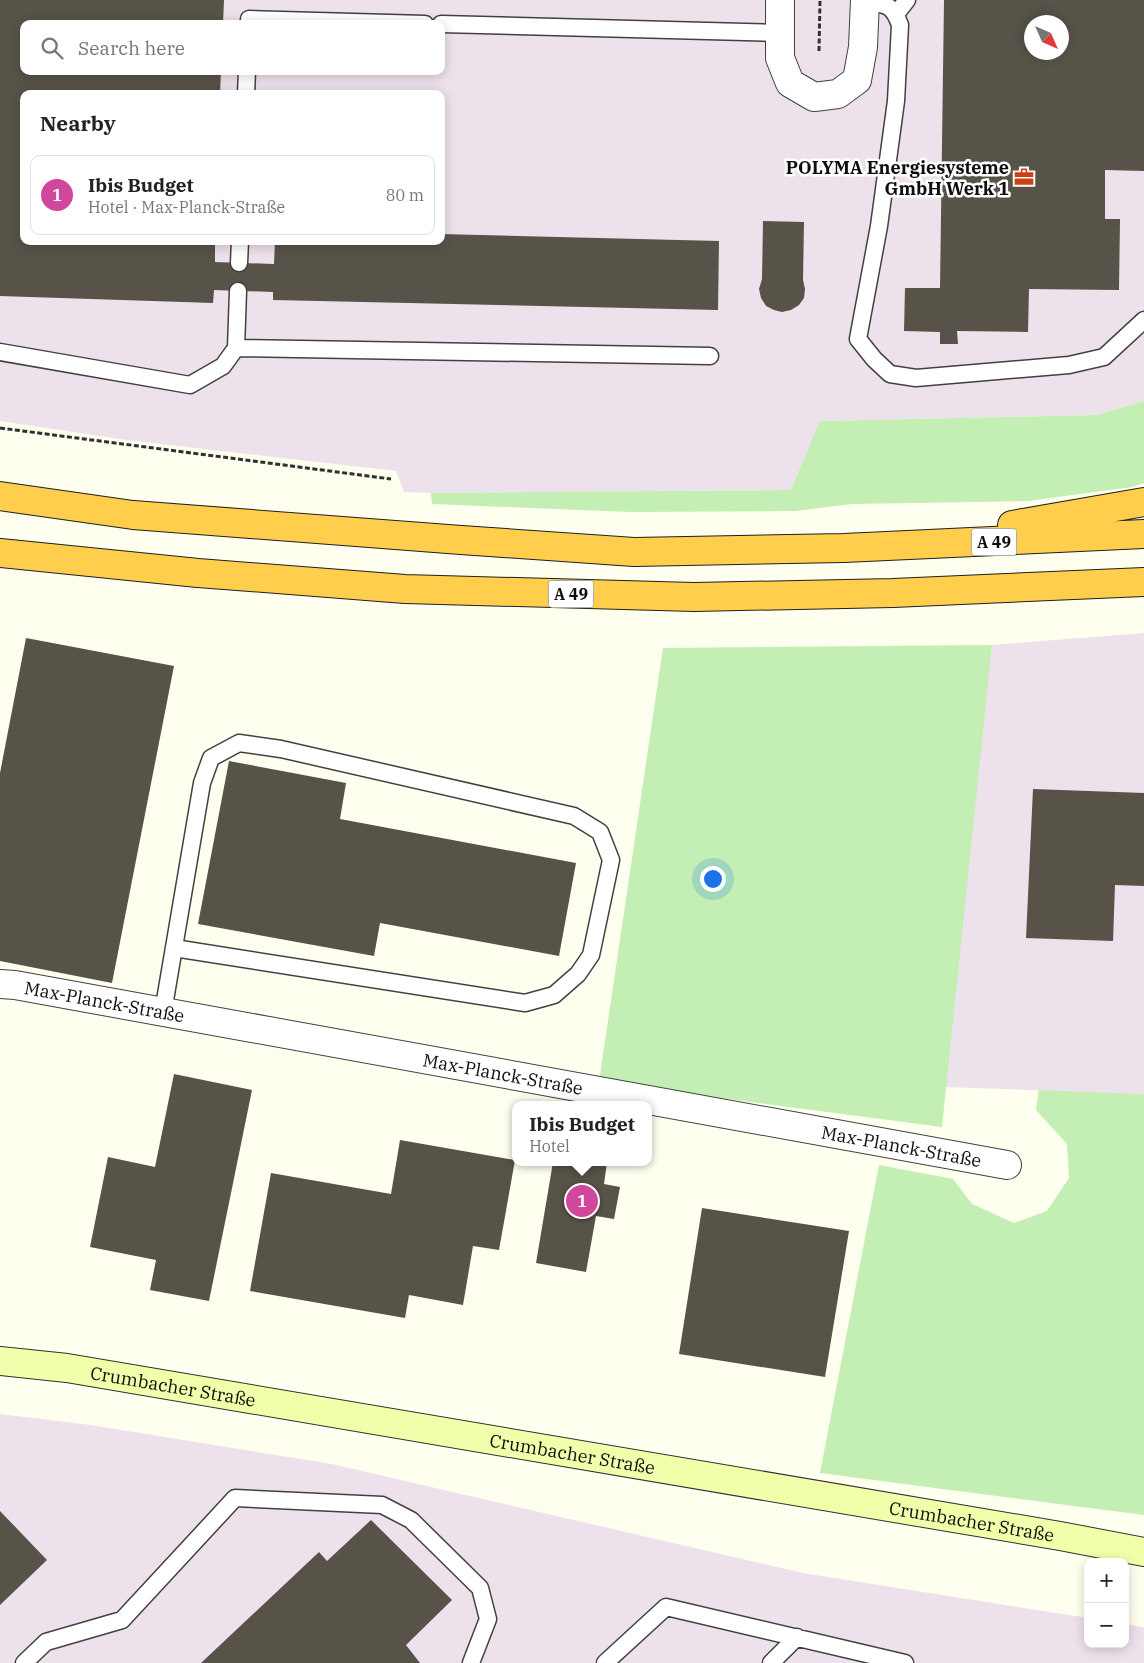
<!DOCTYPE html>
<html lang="en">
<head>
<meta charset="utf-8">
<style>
  :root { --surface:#fff; --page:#f6f6f6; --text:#222; --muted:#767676; --line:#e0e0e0; --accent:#b45309 }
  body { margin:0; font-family:"IBM Plex Serif",serif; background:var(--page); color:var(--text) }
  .controls { position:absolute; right:15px; bottom:15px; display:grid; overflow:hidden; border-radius:10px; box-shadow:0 2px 12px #0003 }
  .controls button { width:45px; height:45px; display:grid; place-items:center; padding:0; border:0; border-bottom:1px solid var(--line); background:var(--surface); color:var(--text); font:25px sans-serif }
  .compass { position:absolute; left:1024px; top:15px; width:45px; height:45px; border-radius:50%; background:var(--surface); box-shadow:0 2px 12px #0003; rotate:135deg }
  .you { position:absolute; left:712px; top:878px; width:18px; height:18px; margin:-12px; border:4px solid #fff; border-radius:50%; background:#1a73e8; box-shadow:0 0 0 8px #1a73e833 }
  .badge { display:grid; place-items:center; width:32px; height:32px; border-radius:50%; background:var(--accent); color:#fff; font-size:16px; font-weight:700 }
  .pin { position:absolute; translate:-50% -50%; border:2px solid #fff; box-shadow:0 1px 5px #0006 }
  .popup { position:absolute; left:512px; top:1101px; width:140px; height:65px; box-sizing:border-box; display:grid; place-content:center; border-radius:10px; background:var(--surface); filter:drop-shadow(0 1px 4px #0005); font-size:16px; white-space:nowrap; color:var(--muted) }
  .popup b { font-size:19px; color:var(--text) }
  .popup::after { content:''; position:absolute; left:50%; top:100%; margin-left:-10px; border:10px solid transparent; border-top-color:var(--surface) }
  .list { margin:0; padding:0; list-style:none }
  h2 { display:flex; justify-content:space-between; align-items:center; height:65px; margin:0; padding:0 20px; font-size:21px }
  h2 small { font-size:16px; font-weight:400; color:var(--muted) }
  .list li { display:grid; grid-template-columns:32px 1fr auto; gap:15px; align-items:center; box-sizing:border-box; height:80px; margin:0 10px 10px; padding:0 10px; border:1px solid var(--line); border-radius:10px }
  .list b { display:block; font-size:19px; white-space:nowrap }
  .list p { margin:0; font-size:16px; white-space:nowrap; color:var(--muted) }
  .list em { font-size:16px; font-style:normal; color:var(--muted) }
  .icon { flex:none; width:28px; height:28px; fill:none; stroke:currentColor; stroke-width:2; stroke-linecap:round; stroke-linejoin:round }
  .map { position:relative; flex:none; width:1144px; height:1663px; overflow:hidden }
  .search { position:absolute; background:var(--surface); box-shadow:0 2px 12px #0003; left:20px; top:20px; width:425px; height:55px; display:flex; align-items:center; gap:12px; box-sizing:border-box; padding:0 18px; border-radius:10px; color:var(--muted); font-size:19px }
  .panel { position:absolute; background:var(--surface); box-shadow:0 2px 12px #0003; left:20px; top:90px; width:425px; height:155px; border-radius:10px }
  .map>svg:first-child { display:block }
  .industrial { fill:#ede1ec; fill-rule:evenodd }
  .green { fill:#c3eeb4 }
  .building { fill:#585349; fill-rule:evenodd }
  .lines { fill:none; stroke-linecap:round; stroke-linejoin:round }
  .lane-casing { stroke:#414141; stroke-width:19 }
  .street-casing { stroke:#414141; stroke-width:30 }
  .secondary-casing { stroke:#303030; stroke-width:30 }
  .highway-casing { stroke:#1f1f1f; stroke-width:30 }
  .path { stroke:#303030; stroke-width:3; stroke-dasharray:5 2.5; stroke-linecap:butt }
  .lane { stroke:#fff; stroke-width:16 }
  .street { stroke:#fff; stroke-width:28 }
  .secondary { stroke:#f2ffaa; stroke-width:28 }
  .highway { stroke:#ffce4d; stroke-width:28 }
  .labels { text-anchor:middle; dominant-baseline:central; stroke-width:5; stroke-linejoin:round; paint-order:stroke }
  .shield { fill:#fff; stroke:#565656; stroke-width:1 }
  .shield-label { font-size:16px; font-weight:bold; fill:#0e0e0e }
  .poi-label { font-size:18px; font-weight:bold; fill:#0e0e0e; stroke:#fff; text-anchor:end }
  .street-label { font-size:18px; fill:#0e0e0e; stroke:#fff }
</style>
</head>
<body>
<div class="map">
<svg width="1144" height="1663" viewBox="0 0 1144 1663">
  <rect width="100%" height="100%" fill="#feffef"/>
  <path class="industrial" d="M 0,0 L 1144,0 L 1144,401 L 1096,415 L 821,421 L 791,490 L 431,493 L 404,492 L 396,471 L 126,440 L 0,421 ZM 1032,22 L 1062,22 L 1062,52 L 1032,52 ZM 24,24 L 441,24 L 441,71 L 24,71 ZM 24,94 L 441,94 L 441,241 L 24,241 Z
    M 1144,633 L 1144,1094 L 943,1087 L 992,645 Z
    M 0,1414 L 91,1425 L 332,1464 L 803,1573 L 1088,1618 L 1088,1644 L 1125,1644 L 1125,1624 L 1144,1627 L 1144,1663 L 0,1663 Z"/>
  <path class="green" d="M 1144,401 L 1144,483 L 1132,487 L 1028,501 L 852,504 L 795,511 L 631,512 L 432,504 L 431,493 L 791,490 L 820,421 L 1096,415 Z
    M 992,645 L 942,1127 L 599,1082 L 663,648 Z
    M 1039,1090 L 1144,1094 L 1144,1515 L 820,1473 L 879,1165 L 953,1179 L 972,1204 L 1014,1223 L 1047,1211 L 1069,1178 L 1067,1144 L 1036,1110 Z"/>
  <path class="building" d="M 0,0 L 224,0 L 223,24 L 24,24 L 24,71 L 221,71 L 220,94 L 24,94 L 24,241 L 215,241 L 215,262 L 274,264 L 275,241 L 441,241 L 441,234 L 719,241 L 718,310 L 273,300 L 273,292 L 214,290 L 213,303 L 0,296 Z
    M 944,0 L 1144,0 L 1144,171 L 1105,170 L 1105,219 L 1120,219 L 1119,290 L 1029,289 L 1028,332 L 957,331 L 958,344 L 940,344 L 940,332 L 904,331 L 905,288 L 940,288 ZM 1032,22 L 1062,22 L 1062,52 L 1032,52 Z
    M 763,221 L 804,222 L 803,280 L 805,289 L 804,298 L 799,305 L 791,310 L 782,312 L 774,310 L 766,306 L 761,298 L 759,289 L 762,279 Z
    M 26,638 L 174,666 L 112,983 L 0,961 L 0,773 Z
    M 229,761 L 346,783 L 340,819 L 576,863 L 559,956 L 380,923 L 374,956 L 198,924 Z
    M 1033,789 L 1144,793 L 1144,886 L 1115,885 L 1113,941 L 1026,938 Z
    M 174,1074 L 252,1090 L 209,1301 L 150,1290 L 156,1260 L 90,1247 L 108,1157 L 155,1167 Z
    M 400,1140 L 515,1160 L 499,1250 L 473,1246 L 463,1305 L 409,1295 L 405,1318 L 250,1291 L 271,1173 L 391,1194 Z
    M 553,1162 L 607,1162 L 604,1184 L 620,1187 L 614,1219 L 596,1216 L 586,1272 L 536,1263 Z
    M 702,1208 L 849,1231 L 825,1377 L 679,1354 Z
    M 0,1511 L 47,1560 L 0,1605 Z
    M 371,1520 L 452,1600 L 406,1645 L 420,1663 L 201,1663 L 319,1552 L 327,1561 Z"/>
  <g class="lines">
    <defs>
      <path id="lane" d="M 865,2 C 886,5 892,3 900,25 L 896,101 L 879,226 L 858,339 L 874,359 L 890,374 L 916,378 L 1069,365 L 1104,357 L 1144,320
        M 896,14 L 907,0
        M 249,24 L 249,19 L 425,24
        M 441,24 L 780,33
        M 246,94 L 247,71
        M 239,263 L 240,241
        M 236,348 L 710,356
        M 0,352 L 190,385 L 223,366 L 236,348 L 238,291
        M 163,1012 L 202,783 L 211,758 L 239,743 L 281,749 L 574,816 L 600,832 L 611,860 L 591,955 L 578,974 L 554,995 L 525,1003 L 174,948
        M 24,1663 L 46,1642 L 122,1620 L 235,1498 L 382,1505 L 411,1520 L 480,1588 L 488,1619 L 471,1663
        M 605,1663 L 666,1607 L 905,1663
        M 771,1663 L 797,1637"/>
      <g id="street">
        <path d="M 780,0 L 780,58 L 790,83 L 814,97 L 838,94 L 857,80 L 863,47 L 865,0"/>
        <path id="s1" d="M 0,984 L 15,985 L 1007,1165"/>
      </g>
      <g id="secondary">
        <path id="s2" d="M 0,1361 L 67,1368 L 1060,1536 L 1144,1552"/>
      </g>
      <path id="highway" d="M 0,496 L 133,515 L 461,540 L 634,552 L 844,548 L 1144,534
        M 1012,525 L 1144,502
        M 0,553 L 198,573 L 405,589 L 694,597 L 893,593 L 1144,582"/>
    </defs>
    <use href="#lane" class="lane-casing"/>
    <use href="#street" class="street-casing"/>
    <use href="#secondary" class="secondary-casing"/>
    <use href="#highway" class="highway-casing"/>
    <path class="path" d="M 819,51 L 820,0
      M 0,428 L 391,479"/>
    <use href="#lane" class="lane"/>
    <use href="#street" class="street"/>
    <use href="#secondary" class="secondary"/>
    <use href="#highway" class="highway"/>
  </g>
  <defs>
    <symbol id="office-bare" viewBox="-9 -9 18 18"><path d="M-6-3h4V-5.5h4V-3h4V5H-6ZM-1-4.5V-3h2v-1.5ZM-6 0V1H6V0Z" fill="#cc4018" stroke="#fff" stroke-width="2.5" paint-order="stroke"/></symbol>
  </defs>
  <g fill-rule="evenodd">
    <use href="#office-bare" x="1010" y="163" width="28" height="28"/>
  </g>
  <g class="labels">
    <g class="shield">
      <rect x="971.5" y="528.5" width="45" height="27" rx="4"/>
      <rect x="548.5" y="580.5" width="45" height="27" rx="4"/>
    </g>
    <g class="shield-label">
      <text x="994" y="542">A 49</text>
      <text x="571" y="594">A 49</text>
    </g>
    <g class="poi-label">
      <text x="1009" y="167">POLYMA Energiesysteme<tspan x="1009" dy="21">GmbH Werk 1</tspan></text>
    </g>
    <g class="street-label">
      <text stroke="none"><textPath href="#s1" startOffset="106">Max-Planck-Straße</textPath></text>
      <text stroke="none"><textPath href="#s1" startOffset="511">Max-Planck-Straße</textPath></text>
      <text stroke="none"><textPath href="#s1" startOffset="916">Max-Planck-Straße</textPath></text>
      <text stroke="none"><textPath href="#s2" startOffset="175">Crumbacher Straße</textPath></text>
      <text stroke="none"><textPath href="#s2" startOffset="580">Crumbacher Straße</textPath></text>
      <text stroke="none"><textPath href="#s2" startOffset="985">Crumbacher Straße</textPath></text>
    </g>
  </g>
</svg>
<div class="controls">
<button>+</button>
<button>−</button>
</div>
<svg class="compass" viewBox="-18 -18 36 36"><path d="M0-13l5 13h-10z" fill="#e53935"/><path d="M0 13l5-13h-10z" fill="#767676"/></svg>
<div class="you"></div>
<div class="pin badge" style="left:582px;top:1201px;background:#d1479c">1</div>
<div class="popup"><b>Ibis Budget</b>Hotel</div>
<div class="search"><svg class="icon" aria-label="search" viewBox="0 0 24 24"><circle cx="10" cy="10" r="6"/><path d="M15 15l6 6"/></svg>Search here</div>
<section class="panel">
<h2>Nearby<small></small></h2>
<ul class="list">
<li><span class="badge" style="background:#d1479c">1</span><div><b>Ibis Budget</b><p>Hotel · Max-Planck-Straße</p></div><em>80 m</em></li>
</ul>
</section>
</div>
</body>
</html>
